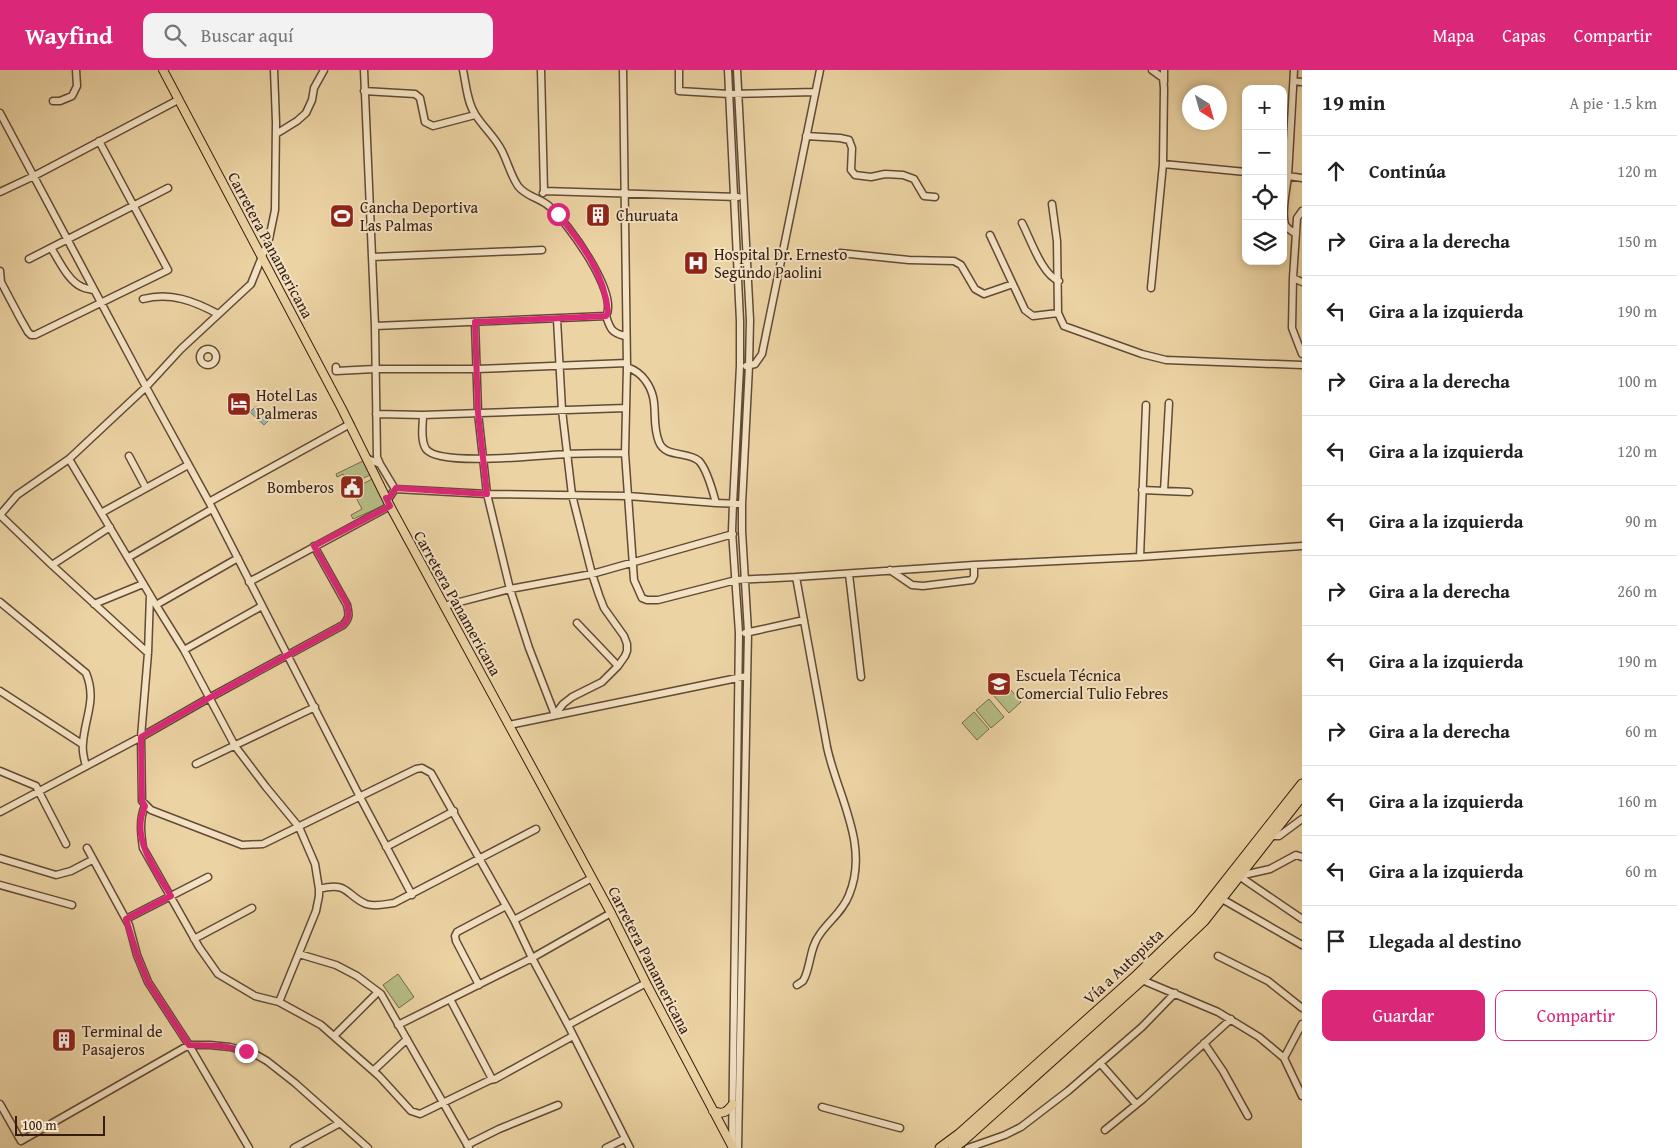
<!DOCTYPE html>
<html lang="es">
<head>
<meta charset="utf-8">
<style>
  :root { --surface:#fff; --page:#f2f2f2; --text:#222; --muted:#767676; --line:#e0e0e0; --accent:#db2777 }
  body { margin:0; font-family:"Gentium Book Plus",serif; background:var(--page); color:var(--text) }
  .controls { position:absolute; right:15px; top:15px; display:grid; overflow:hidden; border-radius:10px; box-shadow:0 2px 8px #0003 }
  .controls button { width:45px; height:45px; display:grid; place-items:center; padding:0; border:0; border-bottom:1px solid var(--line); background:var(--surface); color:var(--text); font:25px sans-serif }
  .compass { position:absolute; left:1182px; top:15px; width:45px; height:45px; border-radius:50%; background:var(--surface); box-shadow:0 2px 8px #0003; rotate:143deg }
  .scale { position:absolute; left:15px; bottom:12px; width:90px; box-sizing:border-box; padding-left:5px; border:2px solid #341c10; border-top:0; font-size:14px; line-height:18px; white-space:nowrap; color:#341c10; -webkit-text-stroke:4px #f3e2c3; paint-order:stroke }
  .stop { position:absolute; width:15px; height:15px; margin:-11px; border:4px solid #db2777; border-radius:50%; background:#fff }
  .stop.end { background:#db2777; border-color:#fff; box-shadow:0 1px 5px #0008 }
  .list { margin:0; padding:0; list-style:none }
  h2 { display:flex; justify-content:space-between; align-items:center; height:65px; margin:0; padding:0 20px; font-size:21px }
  h2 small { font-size:16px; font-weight:400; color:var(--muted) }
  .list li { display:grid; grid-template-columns:32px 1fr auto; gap:15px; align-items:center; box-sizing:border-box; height:70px; padding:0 20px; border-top:1px solid var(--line) }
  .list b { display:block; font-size:19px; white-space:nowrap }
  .list em { font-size:16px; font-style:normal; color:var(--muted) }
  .actions { display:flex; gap:10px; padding:15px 20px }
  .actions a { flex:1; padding:11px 0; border:1px solid var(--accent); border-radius:10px; text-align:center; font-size:18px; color:var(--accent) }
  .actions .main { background:var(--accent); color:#fff }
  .icon { flex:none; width:28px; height:28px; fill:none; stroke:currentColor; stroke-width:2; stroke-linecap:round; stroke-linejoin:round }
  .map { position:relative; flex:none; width:1302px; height:1078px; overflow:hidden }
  header { display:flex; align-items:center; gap:30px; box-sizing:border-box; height:70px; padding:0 25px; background:var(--accent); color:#fff }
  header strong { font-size:24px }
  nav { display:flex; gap:28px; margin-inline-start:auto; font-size:18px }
  .search { width:350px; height:45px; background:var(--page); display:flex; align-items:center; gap:12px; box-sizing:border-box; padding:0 18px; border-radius:10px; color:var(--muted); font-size:19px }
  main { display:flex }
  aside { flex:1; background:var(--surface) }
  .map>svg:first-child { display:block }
  .grass { fill:#b6bd86; stroke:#756c4b }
  .water { fill:#9bb6ae; stroke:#72786f }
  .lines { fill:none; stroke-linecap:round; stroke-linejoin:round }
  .minor-casing { stroke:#624a35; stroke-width:9 }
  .major-casing { stroke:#341c10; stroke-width:10 }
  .highway-casing { stroke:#341c10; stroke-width:11 }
  .minor { stroke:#f3e2c3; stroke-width:6 }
  .major { stroke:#ecd3a3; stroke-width:8 }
  .highway { stroke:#ecd3a3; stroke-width:9 }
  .route { stroke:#db2777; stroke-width:6 }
  .labels { text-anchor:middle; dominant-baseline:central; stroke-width:4; stroke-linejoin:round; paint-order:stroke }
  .poi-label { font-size:16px; fill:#341c10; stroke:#f3e2c3; text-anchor:start }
  .street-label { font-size:16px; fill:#341c10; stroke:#f3e2c3 }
</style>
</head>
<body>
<header>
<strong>Wayfind</strong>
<div class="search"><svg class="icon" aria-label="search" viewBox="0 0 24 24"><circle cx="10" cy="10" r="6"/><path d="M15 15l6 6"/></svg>Buscar aquí</div>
<nav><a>Mapa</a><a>Capas</a><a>Compartir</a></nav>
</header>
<main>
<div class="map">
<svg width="1302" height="1078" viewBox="0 0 1302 1078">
  <rect width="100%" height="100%" fill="#ecd3a3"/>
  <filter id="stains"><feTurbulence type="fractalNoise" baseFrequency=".004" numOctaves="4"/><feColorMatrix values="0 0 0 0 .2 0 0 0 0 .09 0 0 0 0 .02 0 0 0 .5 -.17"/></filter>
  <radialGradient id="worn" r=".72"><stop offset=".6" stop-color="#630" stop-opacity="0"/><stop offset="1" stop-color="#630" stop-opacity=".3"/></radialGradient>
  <path class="grass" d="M 363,391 L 370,405 L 349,415 L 343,404 L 337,407 L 336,404 Z
    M 372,409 L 385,435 L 353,449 L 351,445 L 362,439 L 352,420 Z
    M 1006,614 L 1021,632 L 1009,643 L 993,625 Z
    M 989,629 L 1004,647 L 991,658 L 976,640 Z
    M 974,642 L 989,659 L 977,670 L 962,653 Z
    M 398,904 L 414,927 L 399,938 L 383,915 Z"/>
  <path class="water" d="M 256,336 L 264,343 L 269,350 L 264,355 L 250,342 Z"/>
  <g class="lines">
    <defs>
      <path id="minor" d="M 364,0 L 375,256 L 377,387 L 380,394
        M 463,0 C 466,14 467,32 475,44 C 483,57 495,67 502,81 C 508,93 511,106 518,116 C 526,127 541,128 550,137 C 567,152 619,223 606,246 C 610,258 611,263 625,266
        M 541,0 L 544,121 L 543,123
        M 623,0 L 627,297 L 625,383 L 634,510 L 642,528 L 647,530 L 658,530 L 736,510 L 796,507 L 974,495 L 1140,487 L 1302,476
        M 679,0 L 679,21 L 729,24 L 815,22
        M 728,0 L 740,251 L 740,296 L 733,434 L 732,461 L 739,563 L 732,1075
        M 737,0 L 750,250 L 749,296 L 742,434 L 742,461 L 748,562 L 738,1078
        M 1164,0 L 1164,12
        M 1294,11 L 1302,12
        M 364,21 L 415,24 L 420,28 L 425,52 L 433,56 L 475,45
        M 53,31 L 60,31 L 72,26 L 77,16 L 76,0
        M 0,43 L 146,317 L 209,432 L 360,727 L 412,825
        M 276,64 L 297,51 L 306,43 L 312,30 L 314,18 L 324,0
        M 806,66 L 840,68 L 849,70 L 852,78 L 851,100 L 855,105 L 871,107 L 885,104 L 903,105 L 914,109 L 924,126 L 935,127
        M 1163,94 L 1246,102
        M 1283,105 L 1288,106 L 1294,0
        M 544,121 L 738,127
        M 0,122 L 34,106 L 178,30
        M 1052,134 L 1057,171 L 1058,243 L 1064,256 L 1142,284 L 1166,290 L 1302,295
        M 1302,141 L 1297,148 L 1293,208 L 1292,258 L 1302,284
        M 1022,153 C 1030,168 1042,205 1059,211
        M 1296,164 C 1292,161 1289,160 1286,156 C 1280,146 1287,118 1288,106 L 1302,108
        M 990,165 L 1025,240 L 1033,246 L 1058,243
        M 51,178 C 59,190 68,211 82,217 C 86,219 90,219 94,220
        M 840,183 L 909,190 L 954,191 L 961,195 L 975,219 L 984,224 L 1013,214
        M 372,187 L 542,180
        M 29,189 L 168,118
        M 0,201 L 1,212 L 20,248 L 28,262 L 31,265 L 35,265 L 168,200 L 99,71
        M 1293,208 L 1302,212
        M 1151,218 L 1163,94 L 1164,18 L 1163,8 L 1152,0
        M 143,229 C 171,222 194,231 218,244
        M 475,252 L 478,343 L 487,424 L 510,519 L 529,578 L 555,645
        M 375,256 L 606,246
        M200 287a8 8 0 1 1 16 0a8 8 0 1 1-16 0Z
        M 746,296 L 755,294 L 762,284 L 820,0
        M 336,297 L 336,301 L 375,299 L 477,299 L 627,293
        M 627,297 C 635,300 640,303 645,310 C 661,331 650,350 659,372 C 665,388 688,381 699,391 C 707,399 713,422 716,433
        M 376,344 L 423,345 L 626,338
        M 423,345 C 423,355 420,370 426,379 C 439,397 543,385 567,384 C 586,383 606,383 625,383
        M 129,386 L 146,418
        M 69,389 L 156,535 L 184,580 L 235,676 L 266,717 L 299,757 L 315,794 L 319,819 L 319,826 L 316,841 L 279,932
        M 368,389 L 380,394 L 395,419 L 389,428 L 386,428
        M 395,419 L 487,424 L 628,426 L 716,433 L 742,434
        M 1142,420 L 1189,422
        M 1164,421 L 1169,333
        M 209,432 L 350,354
        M 101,443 L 188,395
        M 0,445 L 17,425 L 69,389 L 146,317 L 181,279 L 251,214 L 269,169 L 275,140 L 276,52 L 274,0
        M 0,445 L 52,495 L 148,583
        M 129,487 L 212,439
        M 1140,487 L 1146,335
        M 52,495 L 110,457
        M 890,500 L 912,515 L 923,516 L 972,510 L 974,506 L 974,495
        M 849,504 L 861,607
        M 796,507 L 827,677 C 837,725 870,775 849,825 C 843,841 829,851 820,864 C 810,877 811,893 805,907 L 803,911 L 797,915
        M 249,512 L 390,436
        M 150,525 L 148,583 L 141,667 L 142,731 L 151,740 L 242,775 L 263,774 L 416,699 L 422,698 L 431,703 L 514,850 L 532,888 L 568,955 L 630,1078
        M 0,532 L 86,603 C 97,630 85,646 83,673 C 82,680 84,689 86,696
        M 94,534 L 143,514
        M 156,535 L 238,488
        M 444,536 L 510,519 L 592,504 L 733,464
        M 577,553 L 618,596
        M 745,563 L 804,550
        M 184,580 L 262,536
        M 0,621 L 82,674
        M 555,645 L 563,634 L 572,627 L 602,612 L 618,596 L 625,586 L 627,581 L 627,574 L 624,566 L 604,538 L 599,525 L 592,504 L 572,425 L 562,340 L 557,249
        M 509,655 L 747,606
        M 196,694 L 315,637
        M 0,701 L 36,716 L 66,774
        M 145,736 C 139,749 141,764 143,778 L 199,877 L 218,904 L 255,926 L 279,932 L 321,955 L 379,1006 L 411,1041 L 420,1044 L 490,1010 L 495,1009 L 573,966
        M 0,742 L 141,667 L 209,628 L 343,555 C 350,548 349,544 347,535 L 314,476
        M 1271,766 L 1279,766 L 1302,749
        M 386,777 L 454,741
        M 87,778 L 129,855 L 137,885 L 148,912 L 189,975 L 249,1078
        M 0,788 L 56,805 L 71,801 L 92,790
        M 1239,806 L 1302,849
        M 1239,806 L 1270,799 L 1296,785 L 1302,787
        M 0,815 L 72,835
        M 319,819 C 349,811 345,825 366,834 C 375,837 386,834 394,833 L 536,759
        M 1222,829 L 1302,875
        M 126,849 L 208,807
        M 514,850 L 592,808
        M 194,869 L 252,838
        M 299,884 L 336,895 L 357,906 L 381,924 L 469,1078
        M 1218,886 L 1268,911 L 1302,938
        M 1140,907 L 1142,910 L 1218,942 L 1259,967 L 1284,988 L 1302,1026
        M 479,915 L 456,871 L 455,866 L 457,862 L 506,836
        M 450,929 L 492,1009
        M 398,955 L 532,888 L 611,843
        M 568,955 L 646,913
        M 334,966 L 378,922
        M 1204,973 L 1223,1001 L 1248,1046
        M 1284,988 L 1302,954
        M 1100,993 L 1136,1034
        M 373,1001 L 407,969
        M 0,1034 L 21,1071 L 189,975 L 210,975 L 230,977 L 253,983 L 267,991 L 295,1013 L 368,1078
        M 822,1037 L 900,1058
        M 1105,1060 L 1143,1029 L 1231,949
        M 467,1075 L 499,1059 L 558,1035
        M 294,1078 L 340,1053
        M 606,1078 L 624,1069
        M 968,1078 L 1005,1065 L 1021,1057 L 1068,1021 L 1142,957 L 1175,923"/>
      <path id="major" d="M 163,0 L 342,339 L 390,436 L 611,843 L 646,913 L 733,1078
        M 713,1041 C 723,1045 727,1042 733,1034"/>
      <path id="highway" d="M 940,1078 L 959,1064 L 1137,905 L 1198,846 L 1302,714
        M 953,1078 L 964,1070 L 1142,910 L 1204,851 L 1302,726"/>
    </defs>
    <use href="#minor" class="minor-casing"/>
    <use href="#major" class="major-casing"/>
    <use href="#highway" class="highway-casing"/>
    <use href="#minor" class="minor"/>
    <use href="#major" class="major"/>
    <use href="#highway" class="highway"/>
  </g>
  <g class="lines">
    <path class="route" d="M 246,981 L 222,976 L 189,975 L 148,912 L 137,885 L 126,849 L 171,826 C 155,799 130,768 145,736 L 142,731 L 141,667 L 209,628 L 343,555 C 350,548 349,544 347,534 L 314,476 L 390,436 L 386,428 L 389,428 L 396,418 L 487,424 L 478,343 L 475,252 L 606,246 L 608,242 C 605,204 581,173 558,144"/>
  </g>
  <defs>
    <symbol id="building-square" viewBox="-11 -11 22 22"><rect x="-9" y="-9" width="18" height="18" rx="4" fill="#8f2418" stroke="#f3e2c3"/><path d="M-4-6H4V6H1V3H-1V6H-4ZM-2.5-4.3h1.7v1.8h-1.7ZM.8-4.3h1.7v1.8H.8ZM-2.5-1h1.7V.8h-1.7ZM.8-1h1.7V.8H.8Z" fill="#fff"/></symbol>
    <symbol id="stadium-square" viewBox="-11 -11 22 22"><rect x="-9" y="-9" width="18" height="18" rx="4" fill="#8f2418" stroke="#f3e2c3"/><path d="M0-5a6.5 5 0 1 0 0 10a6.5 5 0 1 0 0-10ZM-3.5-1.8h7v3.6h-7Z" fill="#fff"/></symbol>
    <symbol id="hospital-square" viewBox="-11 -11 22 22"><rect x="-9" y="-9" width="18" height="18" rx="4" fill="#8f2418" stroke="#f3e2c3"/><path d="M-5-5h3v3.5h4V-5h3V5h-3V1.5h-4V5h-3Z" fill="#fff"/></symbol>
    <symbol id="hotel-square" viewBox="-11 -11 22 22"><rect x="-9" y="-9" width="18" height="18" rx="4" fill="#8f2418" stroke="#f3e2c3"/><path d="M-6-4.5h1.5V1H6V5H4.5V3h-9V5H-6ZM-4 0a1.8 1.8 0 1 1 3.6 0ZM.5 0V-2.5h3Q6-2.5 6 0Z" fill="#fff"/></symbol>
    <symbol id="civic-square" viewBox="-11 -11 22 22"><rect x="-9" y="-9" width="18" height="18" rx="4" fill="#8f2418" stroke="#f3e2c3"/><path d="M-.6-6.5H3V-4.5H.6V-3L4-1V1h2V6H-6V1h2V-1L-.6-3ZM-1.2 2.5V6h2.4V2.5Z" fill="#fff"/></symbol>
    <symbol id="school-square" viewBox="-11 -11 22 22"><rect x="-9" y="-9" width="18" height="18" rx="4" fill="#8f2418" stroke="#f3e2c3"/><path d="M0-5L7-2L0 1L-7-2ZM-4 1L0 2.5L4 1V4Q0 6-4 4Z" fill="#fff"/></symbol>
  </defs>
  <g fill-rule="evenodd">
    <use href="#building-square" x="584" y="131" width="28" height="28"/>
    <use href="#stadium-square" x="328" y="132" width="28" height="28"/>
    <use href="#hospital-square" x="682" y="179" width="28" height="28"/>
    <use href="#hotel-square" x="225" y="320" width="28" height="28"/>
    <use href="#civic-square" x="338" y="403" width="28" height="28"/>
    <use href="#school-square" x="985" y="600" width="28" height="28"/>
    <use href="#building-square" x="50" y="956" width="28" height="28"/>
  </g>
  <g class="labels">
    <g class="poi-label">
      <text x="360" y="137">Cancha Deportiva<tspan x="360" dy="18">Las Palmas</tspan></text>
      <text x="616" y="145">Churuata</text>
      <text x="714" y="184">Hospital Dr. Ernesto<tspan x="714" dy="18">Segundo Paolini</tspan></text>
      <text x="256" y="325">Hotel Las<tspan x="256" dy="18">Palmeras</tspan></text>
      <text x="334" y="417" text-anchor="end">Bomberos</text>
      <text x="1016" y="605">Escuela Técnica<tspan x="1016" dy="18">Comercial Tulio Febres</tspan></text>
      <text x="82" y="961">Terminal de<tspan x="82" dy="18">Pasajeros</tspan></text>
    </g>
    <g class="street-label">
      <text transform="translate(271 175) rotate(62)">Carretera Panamericana</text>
      <text transform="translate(458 533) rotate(61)">Carretera Panamericana</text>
      <text transform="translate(650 890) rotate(63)">Carretera Panamericana</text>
      <text transform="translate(1123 896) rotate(-43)">Vía a Autopista</text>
    </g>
  </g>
  <rect width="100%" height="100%" filter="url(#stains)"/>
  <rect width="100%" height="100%" fill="url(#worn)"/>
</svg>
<div class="controls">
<button>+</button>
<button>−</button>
<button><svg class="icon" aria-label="locate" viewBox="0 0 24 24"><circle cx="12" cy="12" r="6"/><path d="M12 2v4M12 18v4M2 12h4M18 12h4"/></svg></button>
<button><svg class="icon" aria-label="layers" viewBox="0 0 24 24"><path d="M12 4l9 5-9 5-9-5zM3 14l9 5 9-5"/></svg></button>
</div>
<svg class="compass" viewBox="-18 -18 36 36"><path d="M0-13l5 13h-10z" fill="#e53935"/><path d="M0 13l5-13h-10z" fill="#767676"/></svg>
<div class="scale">100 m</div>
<div class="stop" style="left:558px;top:144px"></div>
<div class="stop end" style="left:246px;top:981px"></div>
</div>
<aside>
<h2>19 min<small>A pie · 1.5 km</small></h2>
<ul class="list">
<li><svg class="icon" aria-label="ahead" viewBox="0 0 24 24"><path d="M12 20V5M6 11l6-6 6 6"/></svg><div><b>Continúa</b></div><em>120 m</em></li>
<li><svg class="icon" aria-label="right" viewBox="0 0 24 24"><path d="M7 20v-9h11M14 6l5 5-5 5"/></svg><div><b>Gira a la derecha</b></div><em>150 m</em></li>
<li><svg class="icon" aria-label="left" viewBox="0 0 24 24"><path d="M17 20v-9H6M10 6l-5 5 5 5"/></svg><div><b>Gira a la izquierda</b></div><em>190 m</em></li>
<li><svg class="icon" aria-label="right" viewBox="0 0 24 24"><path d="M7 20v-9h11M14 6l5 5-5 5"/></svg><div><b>Gira a la derecha</b></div><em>100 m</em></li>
<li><svg class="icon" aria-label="left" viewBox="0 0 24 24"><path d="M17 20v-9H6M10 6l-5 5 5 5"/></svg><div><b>Gira a la izquierda</b></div><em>120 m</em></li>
<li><svg class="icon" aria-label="left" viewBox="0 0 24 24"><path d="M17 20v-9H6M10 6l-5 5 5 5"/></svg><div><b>Gira a la izquierda</b></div><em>90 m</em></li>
<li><svg class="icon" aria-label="right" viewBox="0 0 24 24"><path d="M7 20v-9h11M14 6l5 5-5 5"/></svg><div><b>Gira a la derecha</b></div><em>260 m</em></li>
<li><svg class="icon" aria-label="left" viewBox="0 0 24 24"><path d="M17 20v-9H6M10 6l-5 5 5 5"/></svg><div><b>Gira a la izquierda</b></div><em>190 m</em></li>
<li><svg class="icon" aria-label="right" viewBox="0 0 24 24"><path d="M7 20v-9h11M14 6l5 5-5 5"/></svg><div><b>Gira a la derecha</b></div><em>60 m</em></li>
<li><svg class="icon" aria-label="left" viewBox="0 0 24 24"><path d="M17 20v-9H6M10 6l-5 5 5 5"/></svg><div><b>Gira a la izquierda</b></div><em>160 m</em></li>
<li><svg class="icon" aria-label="left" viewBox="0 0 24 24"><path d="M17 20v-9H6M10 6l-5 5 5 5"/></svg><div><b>Gira a la izquierda</b></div><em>60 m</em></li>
<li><svg class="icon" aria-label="arrive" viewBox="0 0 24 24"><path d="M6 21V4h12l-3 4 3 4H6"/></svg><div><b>Llegada al destino</b></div></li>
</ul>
<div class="actions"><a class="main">Guardar</a><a>Compartir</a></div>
</aside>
</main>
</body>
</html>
